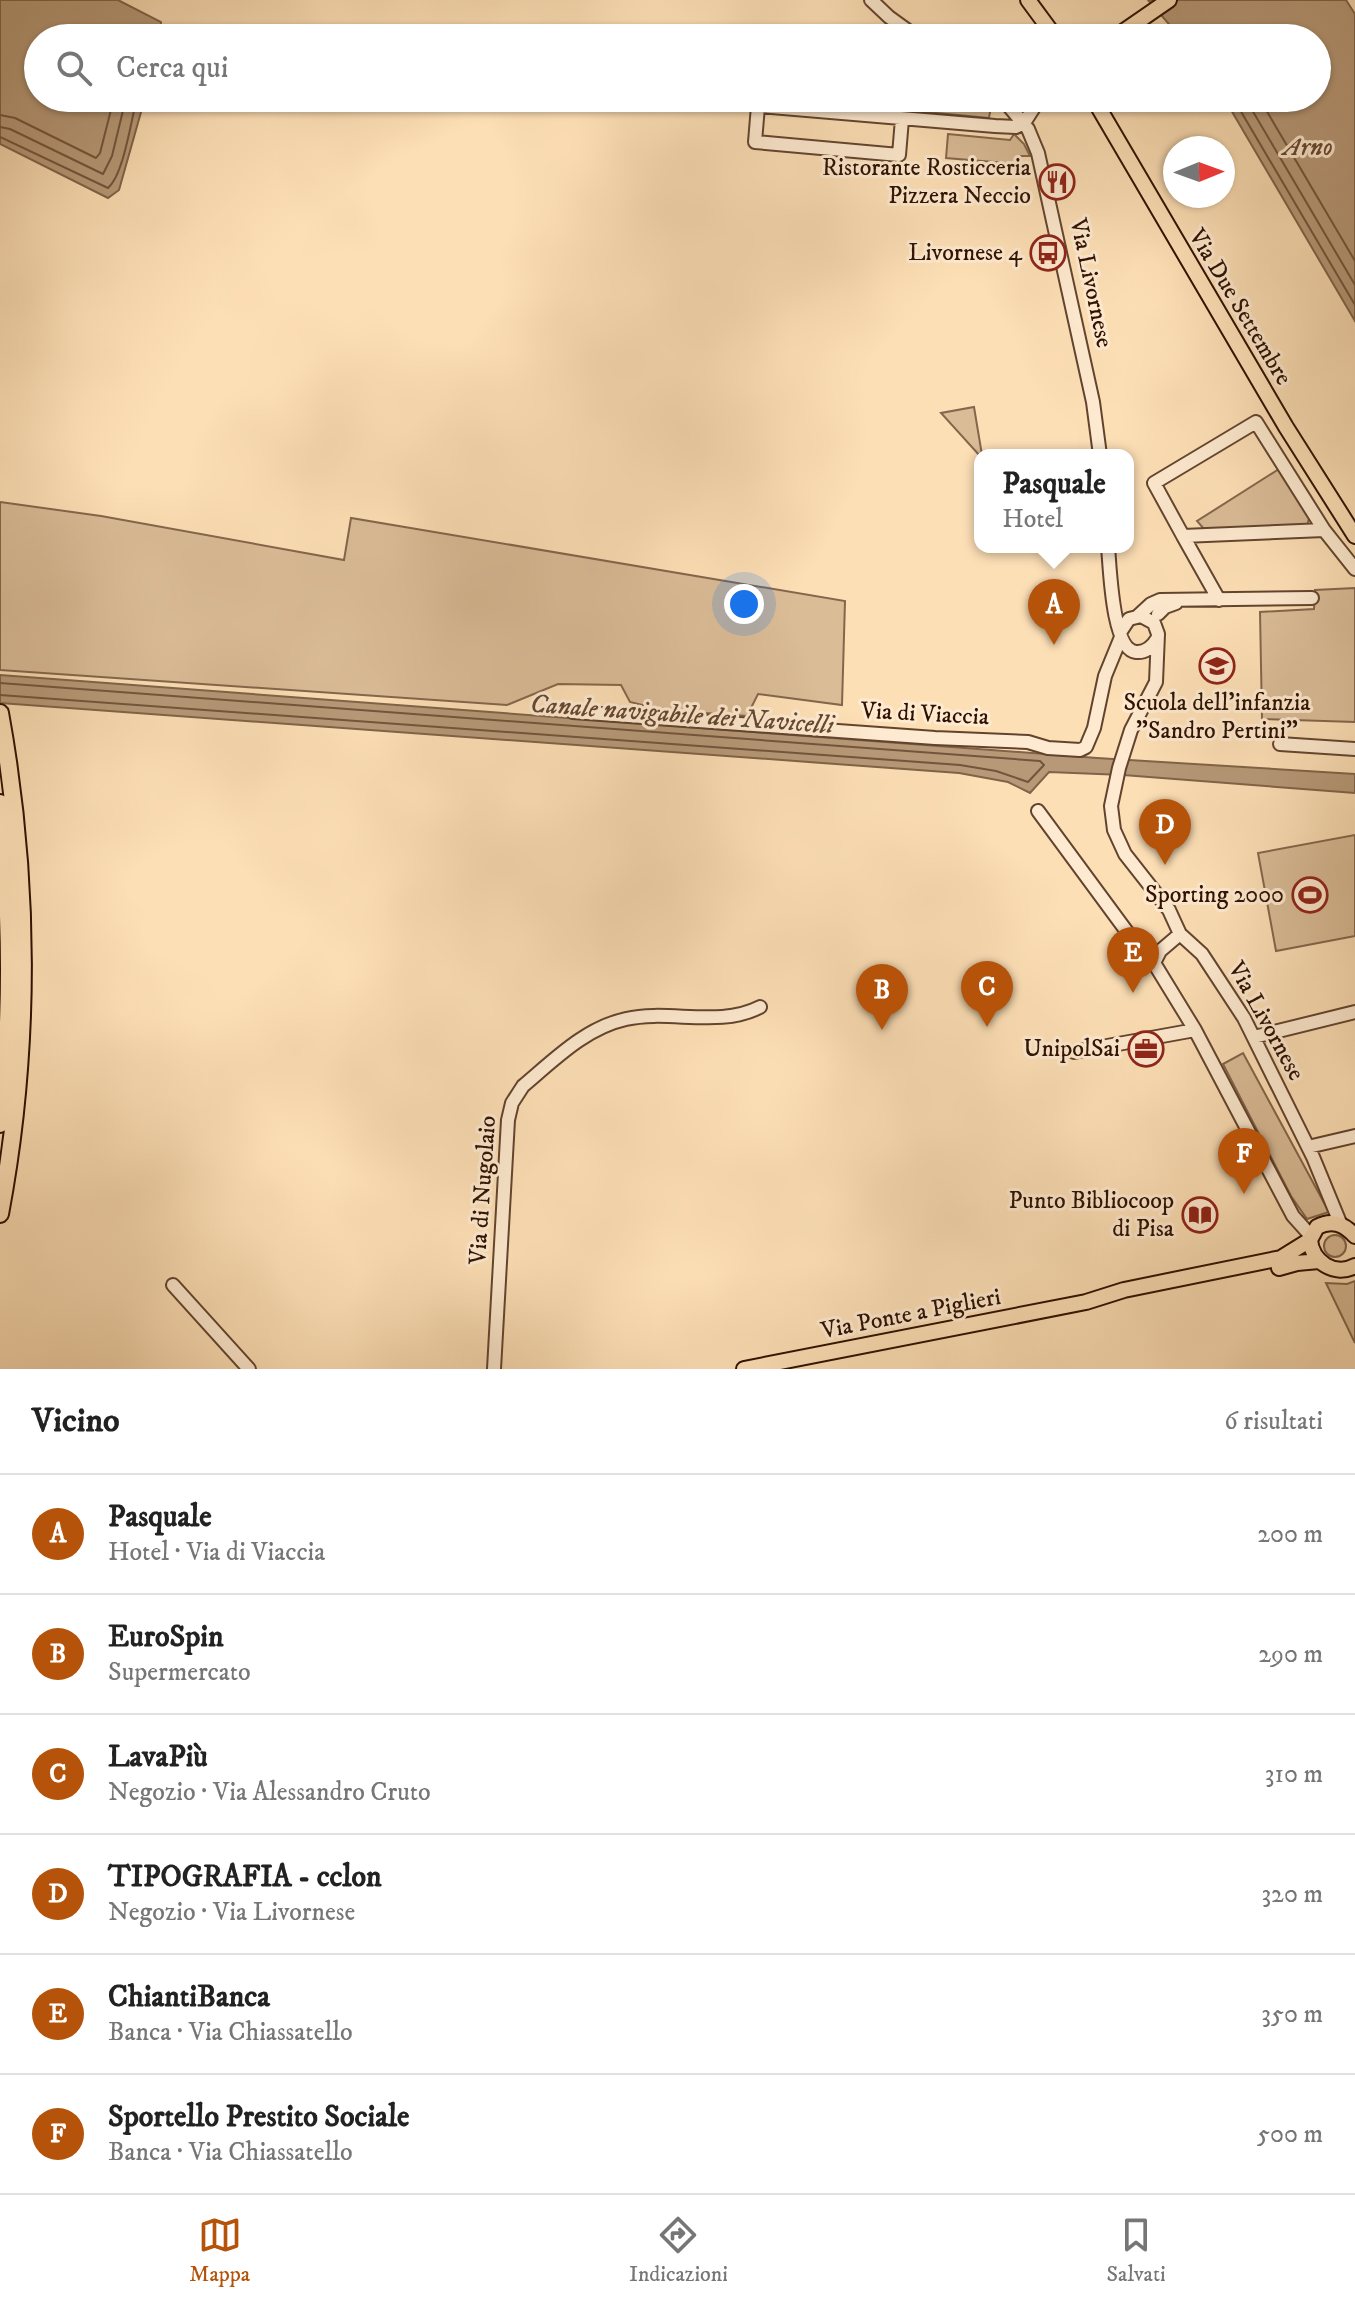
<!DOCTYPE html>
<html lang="it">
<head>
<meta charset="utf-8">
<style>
  :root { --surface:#fff; --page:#f2f2f2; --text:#222; --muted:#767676; --line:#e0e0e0; --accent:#b45309 }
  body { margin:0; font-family:"IM FELL DW Pica",serif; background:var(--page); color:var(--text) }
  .compass { position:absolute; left:1163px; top:136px; width:72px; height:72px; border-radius:50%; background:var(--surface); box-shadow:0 2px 6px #0004; rotate:89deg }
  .you { position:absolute; left:744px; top:604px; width:28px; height:28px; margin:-20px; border:6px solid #fff; border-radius:50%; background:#1a73e8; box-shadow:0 0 0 12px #1a73e833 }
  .badge { display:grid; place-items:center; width:52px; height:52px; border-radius:50%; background:var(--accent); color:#fff; font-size:26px; font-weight:700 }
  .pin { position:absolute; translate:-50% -66px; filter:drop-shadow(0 2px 4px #0008) }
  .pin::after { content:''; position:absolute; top:42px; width:28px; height:24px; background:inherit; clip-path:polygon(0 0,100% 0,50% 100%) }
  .popup { position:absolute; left:974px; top:449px; width:160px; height:104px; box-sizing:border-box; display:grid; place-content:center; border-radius:16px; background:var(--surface); filter:drop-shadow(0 2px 6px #0005); font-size:26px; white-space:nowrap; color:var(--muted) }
  .popup b { font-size:30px; color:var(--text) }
  .popup::after { content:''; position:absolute; left:50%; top:100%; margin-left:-16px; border:16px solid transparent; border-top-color:var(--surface) }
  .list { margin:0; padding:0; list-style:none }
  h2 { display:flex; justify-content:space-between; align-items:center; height:104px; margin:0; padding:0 32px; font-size:34px }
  h2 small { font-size:26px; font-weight:400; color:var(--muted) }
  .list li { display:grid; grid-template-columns:52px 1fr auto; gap:24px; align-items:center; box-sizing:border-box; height:120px; padding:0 32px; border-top:2px solid var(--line) }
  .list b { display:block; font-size:30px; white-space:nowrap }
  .list p { margin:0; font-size:26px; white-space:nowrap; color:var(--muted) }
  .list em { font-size:26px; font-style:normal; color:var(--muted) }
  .icon { flex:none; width:44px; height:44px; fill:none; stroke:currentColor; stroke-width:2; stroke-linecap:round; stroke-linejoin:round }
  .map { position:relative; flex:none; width:1355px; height:1369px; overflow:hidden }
  .search { position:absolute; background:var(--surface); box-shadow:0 2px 6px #0004; left:24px; right:24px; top:24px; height:88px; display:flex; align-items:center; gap:20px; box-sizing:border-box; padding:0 28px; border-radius:44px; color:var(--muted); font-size:30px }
  .sheet { height:824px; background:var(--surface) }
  nav { display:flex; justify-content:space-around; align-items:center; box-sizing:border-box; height:112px; border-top:2px solid var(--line); background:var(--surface); font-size:22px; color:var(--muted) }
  nav a { display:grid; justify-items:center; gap:4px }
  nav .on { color:var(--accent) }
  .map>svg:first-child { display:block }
  .green { fill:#dabc97; stroke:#84664c; stroke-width:2 }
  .water { fill:#b79978; stroke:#806348; stroke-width:2 }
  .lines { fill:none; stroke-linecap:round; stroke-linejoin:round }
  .shore { stroke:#72553c; stroke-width:2 }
  .minor-casing { stroke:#62442e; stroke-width:16 }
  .major-casing { stroke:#2e1101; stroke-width:18 }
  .highway-casing { stroke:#2e1101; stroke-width:20 }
  .minor { stroke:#feead0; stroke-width:12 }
  .major { stroke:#fddfb6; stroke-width:14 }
  .highway { stroke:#fddfb6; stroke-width:16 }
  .labels { text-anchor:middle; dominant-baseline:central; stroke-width:6; stroke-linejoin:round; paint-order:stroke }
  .poi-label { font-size:24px; fill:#2e1101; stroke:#feead0; text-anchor:end }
  .street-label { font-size:24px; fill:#2e1101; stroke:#feead0 }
  .water-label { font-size:26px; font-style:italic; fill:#654731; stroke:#feead0 }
</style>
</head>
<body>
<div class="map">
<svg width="1355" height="1369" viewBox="0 0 1355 1369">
  <rect width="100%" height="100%" fill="#fddfb6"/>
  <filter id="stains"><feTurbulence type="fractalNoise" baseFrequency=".0025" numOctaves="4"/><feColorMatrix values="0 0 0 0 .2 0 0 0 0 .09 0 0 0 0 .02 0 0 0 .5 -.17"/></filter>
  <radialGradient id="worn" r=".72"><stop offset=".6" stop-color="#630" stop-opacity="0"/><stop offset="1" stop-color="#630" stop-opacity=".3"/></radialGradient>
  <path class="green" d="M 905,98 L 982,98 L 991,107 L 989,118 L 905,110 Z
    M 948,134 L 1010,140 L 1014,134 L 1024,144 L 1030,156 L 1021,156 L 1019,164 L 946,158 Z
    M 974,407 L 982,455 L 980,456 L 941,413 Z
    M 1279,469 L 1310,516 L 1307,525 L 1204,529 L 1197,521 Z
    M 0,502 L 101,516 L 344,560 L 351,518 L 845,601 L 842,705 L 758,694 L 747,716 L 663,710 L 630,702 L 621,685 L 558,684 L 507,705 L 0,670 Z
    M 1355,588 L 1355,722 L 1262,719 L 1260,612 L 1314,609 L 1315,590 Z
    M 1355,835 L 1355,936 L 1276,951 L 1258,853 Z
    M 1243,1053 L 1329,1212 L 1307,1219 L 1291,1196 L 1223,1064 Z
    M1324 1246a11 11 0 1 1 22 0a11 11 0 1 1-22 0Z
    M 1355,1281 L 1355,1343 L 1326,1283 L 1347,1284 Z"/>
  <path class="water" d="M 0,0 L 118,0 L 161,22 L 160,38 L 38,38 L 38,98 L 145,98 L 119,190 L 108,198 L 0,144 Z
    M 1148,0 L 1346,0 L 1355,14 L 1355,321 L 1224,98 L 1317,98 L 1317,38 L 1181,38 Z
    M 0,675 L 1097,758 L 1355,774 L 1355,793 L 1123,775 L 1049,772 L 1030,793 L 1008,782 L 959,773 L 0,703 Z"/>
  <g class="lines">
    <path class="shore" d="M 1233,98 L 1355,305
      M 1245,98 L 1355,285
      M 1259,98 L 1355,261
      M 0,115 L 15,118 L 96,158 L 100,153 L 114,98
      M 0,127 L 10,129 L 103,174 L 112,156 L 126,98
      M 0,137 L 108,188 C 124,174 131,120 137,98
      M 0,683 L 1040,761 L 1044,765 L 1028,782 L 996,771 L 960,765 L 0,695"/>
    <defs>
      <path id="minor" d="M 871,0 L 889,17 L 918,38
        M 1002,98 L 1028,129 L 1038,153 L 1093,402 L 1100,455
        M 902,119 L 899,155 L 755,142 L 758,106 L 995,126 L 1016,127 L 1024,123
        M 1024,123 L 1033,109 L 1035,98
        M 1183,536 L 1154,483 L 1256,422 L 1324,530
        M 1108,547 C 1110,567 1112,650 1136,652 C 1146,653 1152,647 1157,639
        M 1219,600 L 1183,536 L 1324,530 L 1355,569
        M 1158,614 L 1165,607 L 1176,603
        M 1138,616 L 1151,604 L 1160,600 L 1312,598
        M 1121,631 L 1129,619 L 1141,616 L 1154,623 L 1158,634 L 1156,682 L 1131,730 L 1119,768 L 1111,806 L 1114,830 L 1125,854 L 1169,910 L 1180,934 L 1202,954 L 1244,1018 L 1313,1157 L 1341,1225
        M 573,712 L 935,738 L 1028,742 L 1048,748 L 1080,750 L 1086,747 L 1094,728 L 1105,676 L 1121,637
        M 1280,744 L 1355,749
        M 1038,811 L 1136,944 L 1154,963 L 1195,1030 L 1293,1216 L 1311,1236
        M 1154,963 L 1160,951 L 1180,934
        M 1254,1037 L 1355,1012
        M 1074,1052 L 1195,1030
        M 1308,1147 L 1355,1136
        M 173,1285 L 249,1369
        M 494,1369 L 508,1120 L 512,1103 L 523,1086 C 554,1060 585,1028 626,1019 C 669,1009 719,1028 760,1007"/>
      <path id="major" d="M 1028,0 L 1056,38
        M 1114,38 L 1169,0
        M 1093,98 L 1286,427 L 1355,536
        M 1355,1236 C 1344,1224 1332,1219 1317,1227 L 1310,1240 C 1312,1262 1335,1277 1355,1266
        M 1279,1268 L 1297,1263 L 1319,1261
        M 744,1369 L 1086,1302 L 1124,1290 L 1281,1258 L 1310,1240"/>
      <path id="highway" d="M 0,713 C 30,878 31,1049 0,1214
        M 0,803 C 11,909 13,1017 0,1124"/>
    </defs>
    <use href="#minor" class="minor-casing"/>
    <use href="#major" class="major-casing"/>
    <use href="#highway" class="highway-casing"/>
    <use href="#minor" class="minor"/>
    <use href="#major" class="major"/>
    <use href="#highway" class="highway"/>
  </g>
  <defs>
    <symbol id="restaurant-ring" viewBox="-11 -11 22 22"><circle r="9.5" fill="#feead0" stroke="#8f2418" stroke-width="1.5"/><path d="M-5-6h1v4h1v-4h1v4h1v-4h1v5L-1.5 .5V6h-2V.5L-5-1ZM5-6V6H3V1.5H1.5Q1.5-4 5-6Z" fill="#8f2418"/></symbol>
    <symbol id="bus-ring" viewBox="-11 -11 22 22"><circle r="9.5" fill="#feead0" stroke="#8f2418" stroke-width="1.5"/><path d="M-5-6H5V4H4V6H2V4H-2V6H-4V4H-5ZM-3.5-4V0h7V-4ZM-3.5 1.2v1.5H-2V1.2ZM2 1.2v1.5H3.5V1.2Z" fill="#8f2418"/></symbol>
    <symbol id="school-ring" viewBox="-11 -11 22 22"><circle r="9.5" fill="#feead0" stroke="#8f2418" stroke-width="1.5"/><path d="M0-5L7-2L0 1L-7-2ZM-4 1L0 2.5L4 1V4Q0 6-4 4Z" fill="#8f2418"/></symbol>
    <symbol id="stadium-ring" viewBox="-11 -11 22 22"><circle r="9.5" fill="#feead0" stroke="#8f2418" stroke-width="1.5"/><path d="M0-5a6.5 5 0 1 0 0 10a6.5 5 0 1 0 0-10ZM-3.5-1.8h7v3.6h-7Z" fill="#8f2418"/></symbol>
    <symbol id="office-ring" viewBox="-11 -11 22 22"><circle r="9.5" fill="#feead0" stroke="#8f2418" stroke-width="1.5"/><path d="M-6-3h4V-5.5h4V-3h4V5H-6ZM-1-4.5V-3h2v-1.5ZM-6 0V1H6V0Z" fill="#8f2418"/></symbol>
    <symbol id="library-ring" viewBox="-11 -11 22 22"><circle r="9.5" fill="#feead0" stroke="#8f2418" stroke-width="1.5"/><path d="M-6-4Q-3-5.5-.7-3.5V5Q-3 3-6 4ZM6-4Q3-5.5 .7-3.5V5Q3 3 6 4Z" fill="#8f2418"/></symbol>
  </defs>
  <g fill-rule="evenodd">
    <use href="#restaurant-ring" x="1037" y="162" width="40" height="40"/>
    <use href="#bus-ring" x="1028" y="233" width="40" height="40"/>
    <use href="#school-ring" x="1197" y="646" width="40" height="40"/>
    <use href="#stadium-ring" x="1290" y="875" width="40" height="40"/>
    <use href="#office-ring" x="1126" y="1029" width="40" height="40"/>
    <use href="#library-ring" x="1180" y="1195" width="40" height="40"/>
  </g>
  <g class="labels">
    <g class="poi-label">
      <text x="1031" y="168">Ristorante Rosticceria<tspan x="1031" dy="28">Pizzera Neccio</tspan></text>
      <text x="1022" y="253">Livornese 4</text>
      <text x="1217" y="703" text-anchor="middle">Scuola dell'infanzia<tspan x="1217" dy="28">"Sandro Pertini"</tspan></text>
      <text x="1284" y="895">Sporting 2000</text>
      <text x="1120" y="1049">UnipolSai</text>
      <text x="1174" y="1201">Punto Bibliocoop<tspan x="1174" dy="28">di Pisa</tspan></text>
    </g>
    <g class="street-label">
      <text transform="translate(1091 283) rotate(78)">Via Livornese</text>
      <text transform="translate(1240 307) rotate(59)">Via Due Settembre</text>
      <text transform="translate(925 714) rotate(3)">Via di Viaccia</text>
      <text transform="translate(1266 1021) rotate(61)">Via Livornese</text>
      <text transform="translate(483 1190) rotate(-86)">Via di Nugolaio</text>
      <text transform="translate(911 1314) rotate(-11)">Via Ponte a Piglieri</text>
    </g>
    <g class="water-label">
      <text x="1308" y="147">Arno</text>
      <text transform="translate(682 715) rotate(4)">Canale navigabile dei Navicelli</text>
    </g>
  </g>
  <rect width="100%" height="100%" filter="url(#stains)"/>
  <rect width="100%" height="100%" fill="url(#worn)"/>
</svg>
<svg class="compass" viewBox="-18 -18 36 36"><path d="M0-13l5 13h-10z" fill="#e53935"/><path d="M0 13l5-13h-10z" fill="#767676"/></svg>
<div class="you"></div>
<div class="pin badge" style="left:1054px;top:645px">A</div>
<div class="popup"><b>Pasquale</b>Hotel</div>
<div class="pin badge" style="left:882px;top:1030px">B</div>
<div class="pin badge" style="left:987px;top:1027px">C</div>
<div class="pin badge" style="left:1165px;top:865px">D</div>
<div class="pin badge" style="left:1133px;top:993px">E</div>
<div class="pin badge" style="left:1244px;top:1194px">F</div>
<div class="search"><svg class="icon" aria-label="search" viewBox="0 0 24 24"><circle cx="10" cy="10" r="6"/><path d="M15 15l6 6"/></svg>Cerca qui</div>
</div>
<section class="sheet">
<h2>Vicino<small>6 risultati</small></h2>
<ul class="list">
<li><span class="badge">A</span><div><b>Pasquale</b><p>Hotel · Via di Viaccia</p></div><em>200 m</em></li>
<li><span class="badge">B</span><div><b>EuroSpin</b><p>Supermercato</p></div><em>290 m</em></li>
<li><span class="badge">C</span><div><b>LavaPiù</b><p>Negozio · Via Alessandro Cruto</p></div><em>310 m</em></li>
<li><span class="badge">D</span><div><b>TIPOGRAFIA - cclon</b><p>Negozio · Via Livornese</p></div><em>320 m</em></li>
<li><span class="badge">E</span><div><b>ChiantiBanca</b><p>Banca · Via Chiassatello</p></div><em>350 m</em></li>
<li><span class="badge">F</span><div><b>Sportello Prestito Sociale</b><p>Banca · Via Chiassatello</p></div><em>500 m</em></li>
</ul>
</section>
<nav>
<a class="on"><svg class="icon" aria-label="map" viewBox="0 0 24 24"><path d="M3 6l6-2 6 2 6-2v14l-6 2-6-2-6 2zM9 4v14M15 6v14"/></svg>Mappa</a>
<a><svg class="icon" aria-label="directions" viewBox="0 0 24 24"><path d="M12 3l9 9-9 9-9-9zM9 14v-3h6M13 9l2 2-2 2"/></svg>Indicazioni</a>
<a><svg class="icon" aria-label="saved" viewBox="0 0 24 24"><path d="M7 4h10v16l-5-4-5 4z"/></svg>Salvati</a>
</nav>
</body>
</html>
